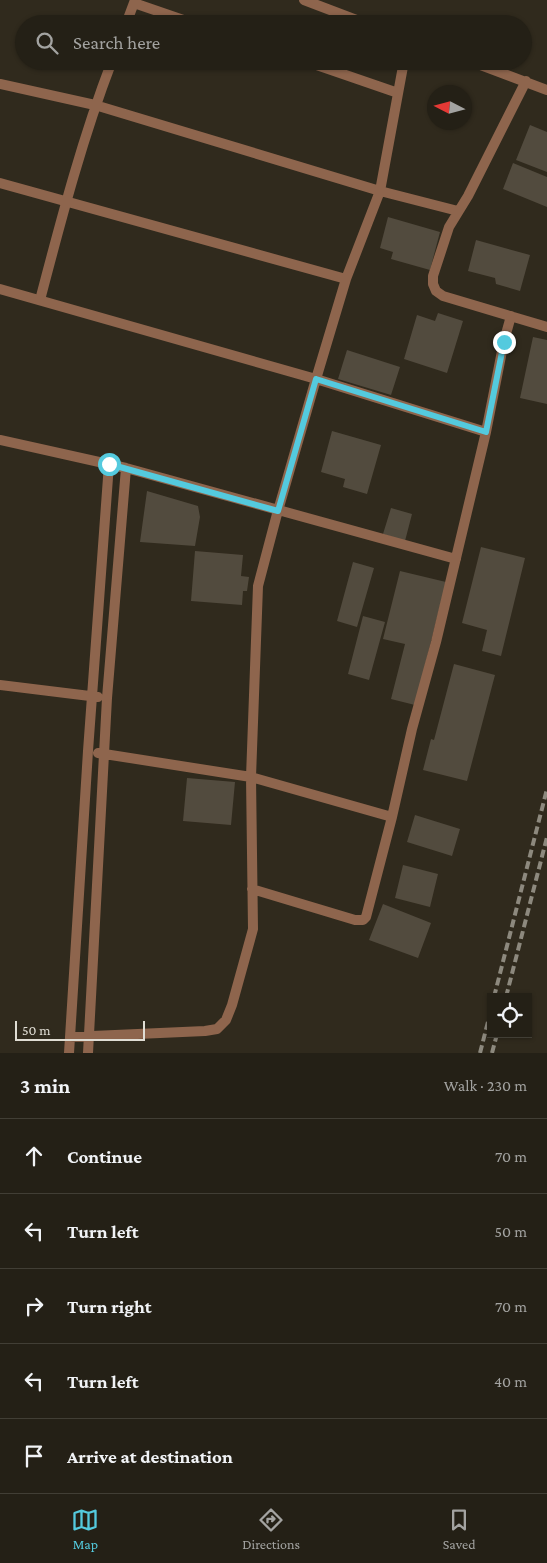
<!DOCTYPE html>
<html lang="en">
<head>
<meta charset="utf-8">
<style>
  :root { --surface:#242016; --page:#302d23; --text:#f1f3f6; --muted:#a3a3a1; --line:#413e35; --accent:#54cade }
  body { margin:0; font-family:"Crimson Pro",serif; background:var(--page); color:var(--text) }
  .controls { position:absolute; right:15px; bottom:15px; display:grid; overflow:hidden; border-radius:0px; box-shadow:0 1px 4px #0004 }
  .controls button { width:45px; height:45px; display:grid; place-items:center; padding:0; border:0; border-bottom:1px solid var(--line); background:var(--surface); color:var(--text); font:25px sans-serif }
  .compass { position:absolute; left:427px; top:85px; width:45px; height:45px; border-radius:50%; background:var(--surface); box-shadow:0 1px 4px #0004; rotate:276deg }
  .scale { position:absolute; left:15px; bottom:12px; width:130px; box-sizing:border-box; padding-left:5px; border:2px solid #e0ddd4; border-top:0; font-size:14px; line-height:18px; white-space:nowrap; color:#e0ddd4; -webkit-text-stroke:4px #302a1d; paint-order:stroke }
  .stop { position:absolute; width:15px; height:15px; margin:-11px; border:4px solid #54cade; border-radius:50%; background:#fff }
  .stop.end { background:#54cade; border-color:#fff; box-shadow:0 1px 5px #0008 }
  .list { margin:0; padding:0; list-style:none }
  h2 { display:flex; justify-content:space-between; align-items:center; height:65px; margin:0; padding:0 20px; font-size:21px }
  h2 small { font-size:16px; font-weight:400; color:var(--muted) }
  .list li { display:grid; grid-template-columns:32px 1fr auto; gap:15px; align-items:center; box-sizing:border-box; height:75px; padding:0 20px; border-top:1px solid var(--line) }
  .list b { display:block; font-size:19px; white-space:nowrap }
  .list em { font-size:16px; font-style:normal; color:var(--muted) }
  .icon { flex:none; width:28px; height:28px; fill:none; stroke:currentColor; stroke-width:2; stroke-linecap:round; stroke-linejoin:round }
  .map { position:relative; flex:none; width:547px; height:1053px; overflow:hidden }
  .search { position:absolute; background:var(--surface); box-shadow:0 1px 4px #0004; left:15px; right:15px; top:15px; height:55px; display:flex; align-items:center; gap:12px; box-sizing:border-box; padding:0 18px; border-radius:28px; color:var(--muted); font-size:19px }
  .sheet { height:440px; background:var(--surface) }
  nav { display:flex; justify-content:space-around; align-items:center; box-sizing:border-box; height:70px; border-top:1px solid var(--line); background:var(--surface); font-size:14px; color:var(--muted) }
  nav a { display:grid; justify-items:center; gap:2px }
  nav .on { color:var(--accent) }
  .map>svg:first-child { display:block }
  .building { fill:#524b3e }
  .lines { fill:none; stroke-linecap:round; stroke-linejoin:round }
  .street { stroke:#8e654d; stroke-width:10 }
  .rail { stroke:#8d897e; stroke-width:4; stroke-dasharray:8 4; stroke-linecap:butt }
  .route { stroke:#54cade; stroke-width:6 }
</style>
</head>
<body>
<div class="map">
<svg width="547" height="1053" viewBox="0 0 547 1053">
  <rect width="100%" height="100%" fill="#302a1d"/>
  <path class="building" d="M 530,125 L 547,132 L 547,172 L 516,160 Z
    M 513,163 L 547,177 L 547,207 L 503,189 Z
    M 388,217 L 440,232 L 430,270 L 391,259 L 393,252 L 380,248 Z
    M 476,240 L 530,255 L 520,291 L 496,284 L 495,278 L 468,271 Z
    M 438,313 L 463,321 L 447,373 L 404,359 L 417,315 L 435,321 Z
    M 533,337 L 547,340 L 547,404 L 520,398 Z
    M 347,350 L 400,367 L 391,395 L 338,379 Z
    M 332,431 L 381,445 L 367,494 L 343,487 L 345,479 L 321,472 Z
    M 147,491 L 198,506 L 200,517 L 195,546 L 140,542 Z
    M 391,508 L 412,514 L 405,541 L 383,534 Z
    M 481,547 L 525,558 L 501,656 L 482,651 L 487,630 L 462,623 Z
    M 195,551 L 243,555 L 241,576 L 249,577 L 247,591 L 243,591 L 242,605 L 191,601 Z
    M 353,562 L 374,568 L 357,627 L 337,621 Z
    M 400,571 L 446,582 L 415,705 L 391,699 L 405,644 L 383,639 Z
    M 363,616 L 385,622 L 369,680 L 348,674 Z
    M 454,664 L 495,675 L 467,781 L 423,770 L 431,739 L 434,740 Z
    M 187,778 L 235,782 L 231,825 L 183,821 Z
    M 415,815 L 460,829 L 452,856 L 407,842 Z
    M 403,865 L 438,874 L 430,907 L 395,898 Z
    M 383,904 L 431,923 L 418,958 L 369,940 Z"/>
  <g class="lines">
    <path class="street" d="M 304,0 L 367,24
      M 134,3 L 195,24
      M 126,24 L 135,0
      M 305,61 L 398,93
      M 404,61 L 380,191 L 346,279 L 316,379 L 486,432
      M 470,61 L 547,90
      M 526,81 L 468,196 L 449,227 L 433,276 L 433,284 L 436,291 L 443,296 L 547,327
      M 0,84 L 95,105 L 380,191 L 458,211
      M 0,183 L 346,279
      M 0,289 L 316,379 L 277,514 L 258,586 L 251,777 L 253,929 L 232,1005 L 226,1020 L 217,1029 L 205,1031 L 70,1037
      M 40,300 C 61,220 82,139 112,61
      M 0,440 L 126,468 L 456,559
      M 0,685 L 98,697
      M 98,753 L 251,777 L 392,817
      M 252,889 L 355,920 L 363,920 L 366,917 L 392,817 L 412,729 L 436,642 L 486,432 L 504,341 L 511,316
      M 69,1053 L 88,751 L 109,464
      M 88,1053 L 107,698 L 126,468"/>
    <path class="rail" d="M 494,997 L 547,789
      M 506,997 L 547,837
      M 480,1053 L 491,1010
      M 492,1053 L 497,1034"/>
  </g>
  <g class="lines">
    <path class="route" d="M 109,464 L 278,511 L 316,379 L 486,432 L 504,342"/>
  </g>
</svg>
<div class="controls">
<button><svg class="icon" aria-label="locate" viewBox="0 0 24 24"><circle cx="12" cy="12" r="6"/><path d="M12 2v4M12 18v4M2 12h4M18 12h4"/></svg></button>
</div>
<svg class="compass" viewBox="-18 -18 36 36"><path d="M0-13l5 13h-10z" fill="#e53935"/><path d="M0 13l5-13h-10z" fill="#a3a3a1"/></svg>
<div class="scale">50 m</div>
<div class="stop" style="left:109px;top:464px"></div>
<div class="stop end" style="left:504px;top:342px"></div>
<div class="search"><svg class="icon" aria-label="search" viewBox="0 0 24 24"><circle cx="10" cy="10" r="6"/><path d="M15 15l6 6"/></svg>Search here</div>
</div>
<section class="sheet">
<h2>3 min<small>Walk · 230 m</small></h2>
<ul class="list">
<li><svg class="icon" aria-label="ahead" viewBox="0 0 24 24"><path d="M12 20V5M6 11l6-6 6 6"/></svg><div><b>Continue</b></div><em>70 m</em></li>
<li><svg class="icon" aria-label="left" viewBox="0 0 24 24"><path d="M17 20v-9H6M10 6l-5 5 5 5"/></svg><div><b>Turn left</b></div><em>50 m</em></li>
<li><svg class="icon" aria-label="right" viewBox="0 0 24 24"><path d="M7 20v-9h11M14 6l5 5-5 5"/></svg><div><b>Turn right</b></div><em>70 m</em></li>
<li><svg class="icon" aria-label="left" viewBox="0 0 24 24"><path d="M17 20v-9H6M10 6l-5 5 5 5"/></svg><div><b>Turn left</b></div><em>40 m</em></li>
<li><svg class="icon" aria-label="arrive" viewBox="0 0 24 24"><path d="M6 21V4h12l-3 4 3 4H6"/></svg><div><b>Arrive at destination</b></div></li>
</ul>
</section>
<nav>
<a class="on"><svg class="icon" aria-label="map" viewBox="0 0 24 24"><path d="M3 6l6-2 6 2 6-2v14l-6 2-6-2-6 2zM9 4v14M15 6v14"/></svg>Map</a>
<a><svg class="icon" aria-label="directions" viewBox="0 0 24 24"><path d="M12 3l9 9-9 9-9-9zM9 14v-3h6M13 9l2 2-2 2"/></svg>Directions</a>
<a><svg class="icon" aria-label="saved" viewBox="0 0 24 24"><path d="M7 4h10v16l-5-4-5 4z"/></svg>Saved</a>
</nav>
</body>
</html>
